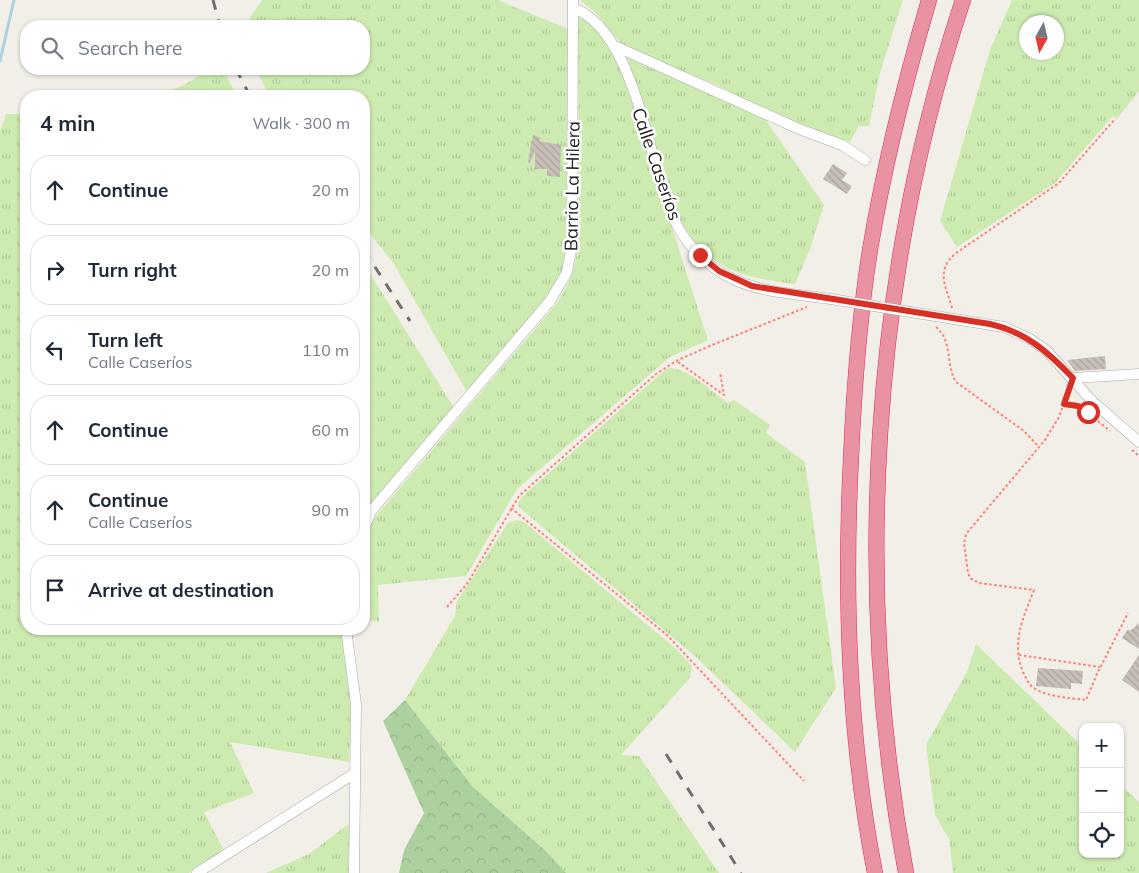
<!DOCTYPE html>
<html lang="en">
<head>
<meta charset="utf-8">
<style>
  :root { --surface:#fff; --page:#f6f6f7; --text:#1f2937; --muted:#747a83; --line:#e0e1e3 }
  body { margin:0; font-family:Mulish,sans-serif; background:var(--page); color:var(--text) }
  .controls { position:absolute; right:15px; bottom:15px; display:grid; overflow:hidden; border-radius:10px; box-shadow:0 1px 4px #0004 }
  .controls button { width:45px; height:45px; display:grid; place-items:center; padding:0; border:0; border-bottom:1px solid var(--line); background:var(--surface); color:var(--text); font:25px sans-serif }
  .compass { position:absolute; left:1019px; top:15px; width:45px; height:45px; border-radius:50%; background:var(--surface); box-shadow:0 1px 4px #0004; rotate:188deg }
  .stop { position:absolute; width:15px; height:15px; margin:-11px; border:4px solid #d93025; border-radius:50%; background:#fff }
  .stop.end { background:#d93025; border-color:#fff; box-shadow:0 1px 5px #0008 }
  .list { margin:0; padding:0; list-style:none }
  h2 { display:flex; justify-content:space-between; align-items:center; height:65px; margin:0; padding:0 20px; font-size:21px }
  h2 small { font-size:16px; font-weight:400; color:var(--muted) }
  .list li { display:grid; grid-template-columns:32px 1fr auto; gap:15px; align-items:center; box-sizing:border-box; height:70px; margin:0 10px 10px; padding:0 10px; border:1px solid var(--line); border-radius:20px }
  .list b { display:block; font-size:19px; white-space:nowrap }
  .list p { margin:0; font-size:16px; white-space:nowrap; color:var(--muted) }
  .list em { font-size:16px; font-style:normal; color:var(--muted) }
  .icon { flex:none; width:28px; height:28px; fill:none; stroke:currentColor; stroke-width:2; stroke-linecap:round; stroke-linejoin:round }
  .map { position:relative; flex:none; width:1139px; height:873px; overflow:hidden }
  .search { position:absolute; background:var(--surface); box-shadow:0 1px 4px #0004; left:20px; top:20px; width:350px; height:55px; display:flex; align-items:center; gap:12px; box-sizing:border-box; padding:0 18px; border-radius:20px; color:var(--muted); font-size:19px }
  .panel { position:absolute; background:var(--surface); box-shadow:0 1px 4px #0004; left:20px; top:90px; width:350px; height:545px; border-radius:20px }
  .map>svg:first-child { display:block }
  .grass { fill:url(#grass-tufts); fill-rule:evenodd }
  .forest { fill:url(#forest-crowns) }
  .lines { fill:none; stroke-linecap:round; stroke-linejoin:round }
  .stream { stroke:#aad3df; stroke-width:3 }
  .building { fill:url(#building-back-hatch) }
  .minor-casing { stroke:#a9a9a9; stroke-width:11 }
  .highway-casing { stroke:#dc2a67; stroke-width:16 }
  .path { stroke:#fa8072; stroke-width:2; stroke-dasharray:2.5 2.5; stroke-linecap:butt }
  .minor { stroke:#fff; stroke-width:10 }
  .highway { stroke:#e892a2; stroke-width:15 }
  .rail { stroke:#707070; stroke-width:3; stroke-dasharray:10 10; stroke-linecap:butt }
  .minor-bridge-casing { stroke:#a9a9a9; stroke-width:11; stroke-linecap:butt }
  .minor-bridge { stroke:#fff; stroke-width:10 }
  .route { stroke:#d93025; stroke-width:6 }
  .labels { text-anchor:middle; dominant-baseline:central; stroke-width:5; stroke-linejoin:round; paint-order:stroke }
  .street-label { font-size:18px; fill:#222; stroke:#fff }
</style>
</head>
<body>
<div class="map">
<svg width="1139" height="873" viewBox="0 0 1139 873">
  <defs>
    <pattern id="grass-tufts" width="24" height="20" patternUnits="userSpaceOnUse" patternTransform="scale(1.25)"><rect width="24" height="20" fill="#cdebb0"/><path d="M3 7l-1-3M5 7V3M7 7l1-3M15 17l-1-3M17 17v-4M19 17l1-3" fill="none" stroke="#b0c997"/></pattern>
    <pattern id="forest-crowns" width="20" height="18" patternUnits="userSpaceOnUse" patternTransform="scale(1.25)"><rect width="20" height="18" fill="#add19e"/><path d="M2 6a3 3 0 1 1 6 0M12 15a3 3 0 1 1 6 0" fill="none" stroke="#95b388"/></pattern>
    <pattern id="building-back-hatch" width="6" height="6" patternUnits="userSpaceOnUse" patternTransform="scale(1.25)"><rect width="6" height="6" fill="#c7bfb8"/><path d="M-1 5l2 2M0 0l6 6M5-1l2 2" fill="none" stroke="#aba49e"/></pattern>
  </defs>
  <rect width="100%" height="100%" fill="#f2efe9"/>
  <path class="grass" d="M 262,0 L 498,0 L 568,29 L 567,233 L 562,270 L 553,289 L 467,392 L 394,264 L 364,226 L 364,96 L 269,96 L 256,69 L 364,69 L 364,26 L 245,26 Z
    M 580,0 L 903,0 L 880,73 L 869,126 L 859,126 L 850,142 L 783,119 L 717,85 L 643,55 L 623,45 L 613,35 L 598,15 Z
    M 1012,0 L 1139,0 L 1139,91 L 1117,119 L 1113,116 L 1055,183 L 957,247 L 940,221 L 990,50 ZM 1026,22 L 1056,22 L 1056,52 L 1026,52 Z
    M 578,17 L 590,22 L 617,57 L 708,340 L 670,357 L 517,489 L 466,576 L 378,585 L 379,622 L 364,619 L 364,540 L 371,522 L 557,303 C 575,275 578,258 579,225 Z
    M 627,57 L 764,117 L 824,205 L 810,249 L 795,284 C 759,280 724,274 698,246 C 677,224 669,187 660,159 C 649,125 638,91 627,57 Z
    M 212,69 L 223,69 L 237,96 L 156,96 L 182,86 Z
    M 6,114 L 26,114 L 26,629 L 341,629 L 349,682 L 351,724 L 349,762 L 230,742 L 254,793 L 204,812 L 225,852 L 189,873 L 0,873 L 0,132 Z
    M 364,264 L 454,408 L 364,513 Z
    M 672,368 C 693,372 711,391 728,403 L 734,400 L 770,425 L 766,433 L 805,462 L 836,688 L 795,752 L 697,658 L 519,507 L 518,503 L 522,497 L 666,369 Z
    M 516,520 L 524,522 L 674,647 L 692,666 L 690,678 L 621,755 L 639,756 L 719,873 L 566,873 L 546,851 L 473,787 L 405,700 L 455,616 L 457,601 L 508,523 Z
    M 976,644 L 1083,747 L 1083,854 L 1120,854 L 1120,784 L 1139,802 L 1139,873 L 953,873 L 949,839 L 935,815 L 926,745 L 967,672 Z
    M 350,823 L 348,873 L 266,873 L 309,854 Z"/>
  <path class="forest" d="M 405,700 L 473,787 L 546,851 L 566,873 L 399,873 L 404,850 L 424,813 L 383,721 Z"/>
  <g class="lines">
    <path class="stream" d="M 0,61 L 14,0"/>
  </g>
  <path class="building" d="M 533,135 L 541,138 L 539,141 L 561,145 L 560,177 L 547,176 L 547,169 L 535,169 L 535,150 L 530,163 L 528,162 Z
    M 833,164 L 847,173 L 842,180 L 852,186 L 847,194 L 823,179 Z
    M 1105,356 L 1106,369 L 1075,371 L 1067,360 Z
    M 1139,623 L 1139,649 L 1122,638 L 1128,629 L 1130,631 Z
    M 1139,655 L 1139,692 L 1122,680 Z
    M 1038,668 L 1083,671 L 1082,684 L 1071,683 L 1071,689 L 1036,686 Z"/>
  <g class="lines">
    <defs>
      <path id="minor" d="M 573,8 C 639,32 647,171 679,229 C 691,249 709,267 731,278 C 761,293 798,294 831,299
        M 617,47 L 799,129 L 842,145 L 865,160
        M 923,314 L 1004,327 L 1030,339 L 1046,350 L 1092,401 L 1139,442
        M 1073,378 L 1139,374
        M 364,528 L 372,510 L 550,301 L 567,272 L 572,245 L 573,0
        M 346,629 L 356,704 L 354,873
        M 197,873 L 355,773"/>
      <path id="highway" d="M 875,873 C 848,736 844,597 851,458 C 854,389 859,319 870,250 C 884,166 905,82 929,0
        M 906,873 C 853,587 871,277 963,0"/>
    </defs>
    <use href="#minor" class="minor-casing"/>
    <use href="#highway" class="highway-casing"/>
    <path class="path" d="M 952,308 C 946,286 935,271 956,253 L 1059,183 L 1115,119
      M 936,327 C 953,341 945,364 956,382 L 1024,431 L 1038,446
      M 678,362 L 724,395 L 720,372
      M 1069,389 L 1059,417 L 1045,440 L 966,534 L 964,543 L 968,573 L 970,578 L 979,583 L 1034,590 C 1023,618 1011,643 1023,672 C 1026,678 1028,684 1034,688 C 1047,697 1070,698 1086,700 L 1097,674 L 1128,613
      M 1064,403 L 1078,406 L 1087,411
      M 1094,418 L 1110,431
      M 1132,450 L 1139,456
      M 511,508 L 667,635 L 804,781
      M 447,607 L 467,584 L 519,496 L 656,374 L 676,361 L 712,345 L 807,307
      M 1019,655 L 1100,667"/>
    <use href="#minor" class="minor"/>
    <use href="#highway" class="highway"/>
    <path class="rail" d="M 213,0 L 220,26
      M 236,69 L 250,96
      M 364,250 L 410,321
      M 666,754 L 741,873"/>
    <defs>
      <path id="minor-bridge" d="M 831,299 L 923,314"/>
    </defs>
    <use href="#minor-bridge" class="minor-bridge-casing"/>
    <use href="#minor-bridge" class="minor-bridge"/>
  </g>
  <g class="lines">
    <path class="route" d="M 700,255 L 719,271 L 752,286 L 990,324 C 1026,332 1048,352 1073,378 L 1064,404 L 1078,406 L 1088,412"/>
  </g>
  <g class="labels">
    <g class="street-label">
      <text transform="translate(657 164) rotate(71)">Calle Caseríos</text>
      <text transform="translate(572 186) rotate(-89)">Barrio La Hilera</text>
    </g>
  </g>
</svg>
<div class="controls">
<button>+</button>
<button>−</button>
<button><svg class="icon" aria-label="locate" viewBox="0 0 24 24"><circle cx="12" cy="12" r="6"/><path d="M12 2v4M12 18v4M2 12h4M18 12h4"/></svg></button>
</div>
<svg class="compass" viewBox="-18 -18 36 36"><path d="M0-13l5 13h-10z" fill="#e53935"/><path d="M0 13l5-13h-10z" fill="#747a83"/></svg>
<div class="stop" style="left:1088px;top:412px"></div>
<div class="stop end" style="left:700px;top:255px"></div>
<div class="search"><svg class="icon" aria-label="search" viewBox="0 0 24 24"><circle cx="10" cy="10" r="6"/><path d="M15 15l6 6"/></svg>Search here</div>
<section class="panel">
<h2>4 min<small>Walk · 300 m</small></h2>
<ul class="list">
<li><svg class="icon" aria-label="ahead" viewBox="0 0 24 24"><path d="M12 20V5M6 11l6-6 6 6"/></svg><div><b>Continue</b></div><em>20 m</em></li>
<li><svg class="icon" aria-label="right" viewBox="0 0 24 24"><path d="M7 20v-9h11M14 6l5 5-5 5"/></svg><div><b>Turn right</b></div><em>20 m</em></li>
<li><svg class="icon" aria-label="left" viewBox="0 0 24 24"><path d="M17 20v-9H6M10 6l-5 5 5 5"/></svg><div><b>Turn left</b><p>Calle Caseríos</p></div><em>110 m</em></li>
<li><svg class="icon" aria-label="ahead" viewBox="0 0 24 24"><path d="M12 20V5M6 11l6-6 6 6"/></svg><div><b>Continue</b></div><em>60 m</em></li>
<li><svg class="icon" aria-label="ahead" viewBox="0 0 24 24"><path d="M12 20V5M6 11l6-6 6 6"/></svg><div><b>Continue</b><p>Calle Caseríos</p></div><em>90 m</em></li>
<li><svg class="icon" aria-label="arrive" viewBox="0 0 24 24"><path d="M6 21V4h12l-3 4 3 4H6"/></svg><div><b>Arrive at destination</b></div></li>
</ul>
</section>
</div>
</body>
</html>
